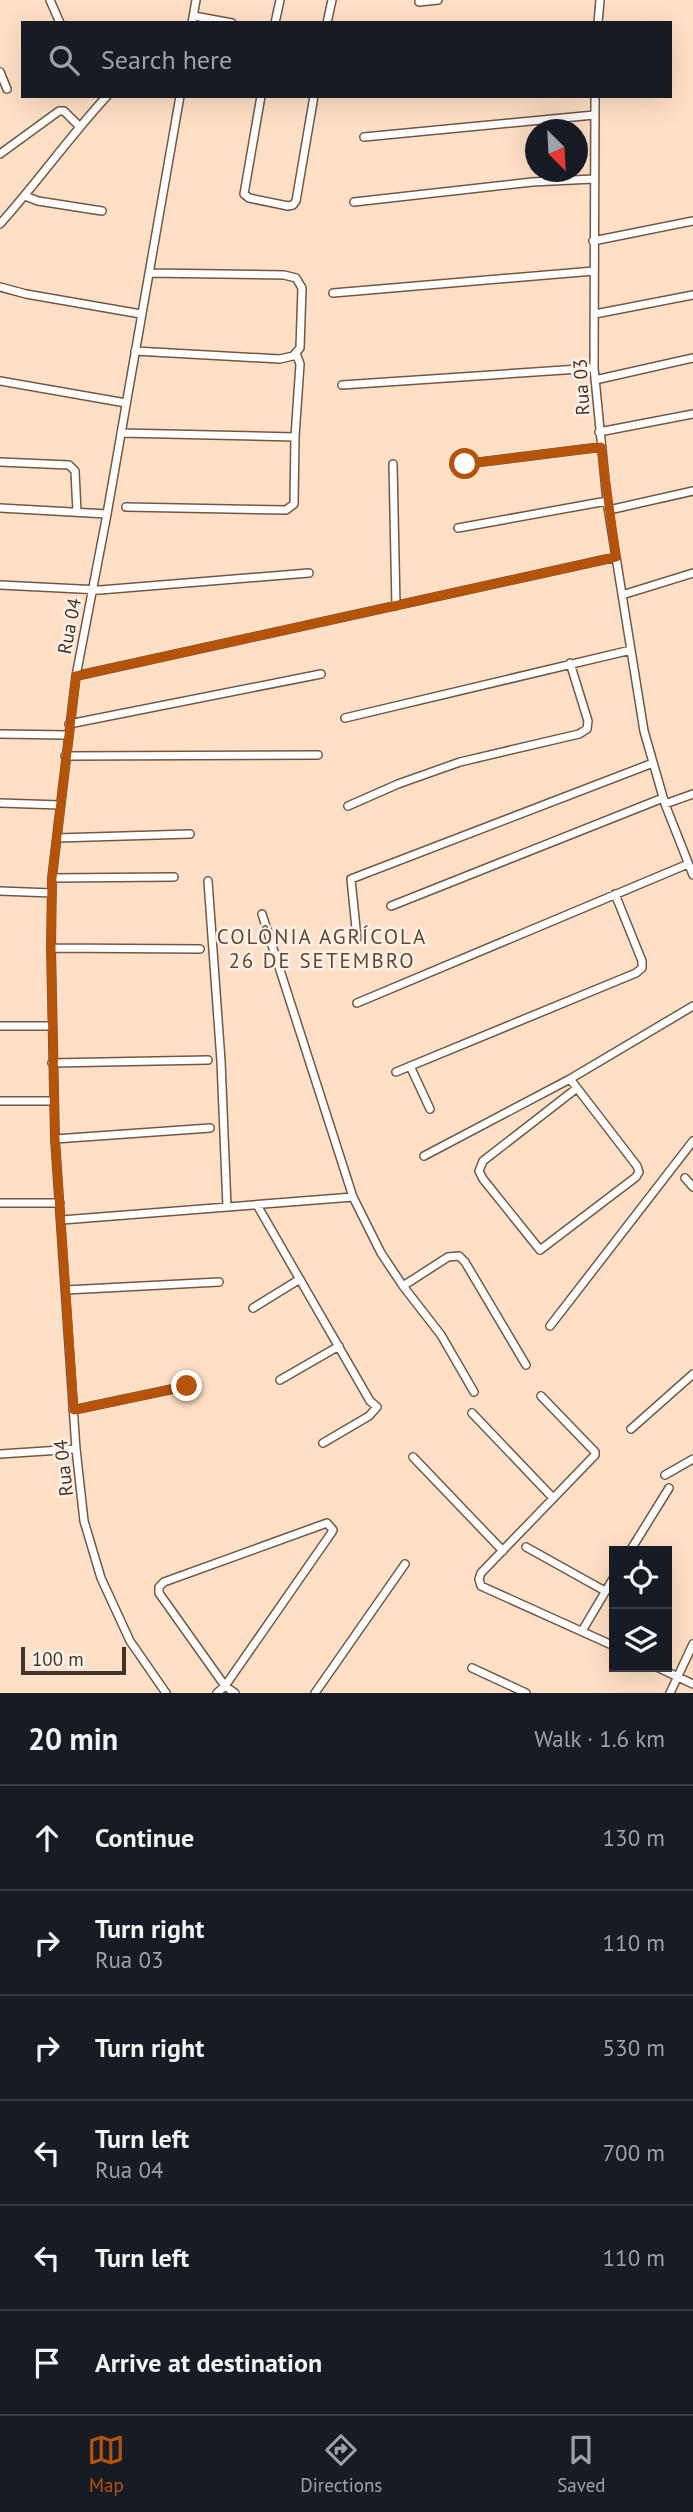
<!DOCTYPE html>
<html lang="en">
<head>
<meta charset="utf-8">
<style>
  :root { --surface:#171b24; --page:#242831; --text:#f1f3f6; --muted:#9ea1a6; --line:#363941; --accent:#b45309 }
  body { margin:0; font-family:"PT Sans",sans-serif; background:var(--page); color:var(--text) }
  .controls { position:absolute; right:21px; bottom:21px; display:grid; overflow:hidden; border-radius:0px; box-shadow:0 7px 28px #0002 }
  .controls button { width:63px; height:63px; display:grid; place-items:center; padding:0; border:0; border-bottom:2px solid var(--line); background:var(--surface); color:var(--text); font:35px sans-serif }
  .compass { position:absolute; left:525px; top:119px; width:63px; height:63px; border-radius:50%; background:var(--surface); box-shadow:0 7px 28px #0002; rotate:156deg }
  .scale { position:absolute; left:21px; bottom:18px; width:105px; box-sizing:border-box; padding-left:7px; border:4px solid #40342a; border-top:0; font-size:19px; line-height:24px; white-space:nowrap; color:#40342a; -webkit-text-stroke:5px #fef1e7; paint-order:stroke }
  .stop { position:absolute; width:21px; height:21px; margin:-16px; border:5px solid #b45309; border-radius:50%; background:#fff }
  .stop.end { background:#b45309; border-color:#fff; box-shadow:0 2px 7px #0008 }
  .list { margin:0; padding:0; list-style:none }
  h2 { display:flex; justify-content:space-between; align-items:center; height:91px; margin:0; padding:0 28px; font-size:30px }
  h2 small { font-size:23px; font-weight:400; color:var(--muted) }
  .list li { display:grid; grid-template-columns:46px 1fr auto; gap:21px; align-items:center; box-sizing:border-box; height:105px; padding:0 28px; border-top:2px solid var(--line) }
  .list b { display:block; font-size:26px; white-space:nowrap }
  .list p { margin:0; font-size:23px; white-space:nowrap; color:var(--muted) }
  .list em { font-size:23px; font-style:normal; color:var(--muted) }
  .icon { flex:none; width:38px; height:38px; fill:none; stroke:currentColor; stroke-width:2; stroke-linecap:round; stroke-linejoin:round }
  .map { position:relative; flex:none; width:693px; height:1693px; overflow:hidden }
  .search { position:absolute; background:var(--surface); box-shadow:0 7px 28px #0002; left:21px; right:21px; top:21px; height:77px; display:flex; align-items:center; gap:18px; box-sizing:border-box; padding:0 24px; border-radius:0px; color:var(--muted); font-size:26px }
  .sheet { height:721px; background:var(--surface) }
  nav { display:flex; justify-content:space-around; align-items:center; box-sizing:border-box; height:98px; border-top:2px solid var(--line); background:var(--surface); font-size:19px; color:var(--muted) }
  nav a { display:grid; justify-items:center; gap:4px }
  nav .on { color:var(--accent) }
  .map>svg:first-child { display:block }
  .lines { fill:none; stroke-linecap:round; stroke-linejoin:round }
  .minor-casing { stroke:#725842; stroke-width:10 }
  .minor { stroke:#fff; stroke-width:7 }
  .route { stroke:#b45309; stroke-width:9 }
  .labels { text-anchor:middle; dominant-baseline:central; stroke-width:5; stroke-linejoin:round; paint-order:stroke }
  .street-label { font-size:19px; fill:#40342a; stroke:#fef1e7 }
  .neighbourhood-label { font-size:21px; letter-spacing:2px; fill:#604731; stroke:#fef1e7 }
</style>
</head>
<body>
<div class="map">
<svg width="693" height="1693" viewBox="0 0 693 1693">
  <rect width="100%" height="100%" fill="#ffe0c6"/>
  <g class="lines">
    <defs>
      <path id="minor" d="M 50,0 L 60,23
        M 419,2 L 438,0
        M 194,16 L 232,23
        M 192,23 L 196,0
        M 275,23 L 280,0
        M 327,23 L 332,0
        M 598,23 L 600,0
        M 0,72 L 7,89
        M 261,96 L 244,194 L 249,198 L 288,206 L 293,205 L 296,201 L 314,96
        M 595,96 L 594,368 L 607,501 L 644,731 L 665,804 L 693,875
        M 364,137 L 594,115
        M 0,154 L 59,111 L 64,111 L 79,126
        M 25,196 L 38,201 L 102,211
        M 354,202 L 532,182 L 593,179
        M 0,224 C 37,183 69,137 107,96
        M 593,241 L 693,221
        M 0,287 L 26,294 L 141,314
        M 333,293 L 594,271
        M 595,314 L 693,295
        M 135,351 L 280,359 L 293,356 L 300,348 L 302,288 L 296,278 L 284,275 L 149,273
        M 595,380 L 693,358
        M 0,381 L 126,403
        M 342,385 L 594,368
        M 599,432 L 693,414
        M 121,433 L 295,437 L 300,364 L 296,353
        M 0,462 L 69,465 L 75,471 L 77,512
        M 393,464 L 396,606
        M 465,464 L 601,447
        M 126,507 L 286,510 L 294,504 L 295,437
        M 0,508 L 107,514
        M 609,510 L 693,491
        M 458,528 L 607,501
        M 0,585 L 100,590 L 309,573
        M 622,595 L 693,573
        M 76,676 L 616,557
        M 345,718 L 631,650
        M 69,724 L 321,674
        M 0,734 L 67,735
        M 65,756 L 318,755
        M 0,803 L 60,805
        M 665,804 L 693,794
        M 348,806 L 398,784 L 460,762 L 579,734 L 587,729 L 588,721 L 570,663
        M 57,838 L 190,834
        M 52,878 L 174,877
        M 208,881 L 221,1061 L 227,1207
        M 0,891 L 52,893
        M 391,906 L 663,798
        M 262,914 L 353,1197 L 381,1253 L 403,1286 L 441,1335 L 474,1392
        M 357,938 L 351,879 L 653,763
        M 51,948 L 200,949
        M 357,1003 L 688,864
        M 0,1026 L 52,1026
        M 52,1063 L 208,1060
        M 410,1066 L 430,1109
        M 396,1072 L 636,973 L 642,968 L 642,961 L 615,894
        M 570,1079 L 577,1088 L 637,1166 L 639,1172 L 636,1177 L 540,1250 L 483,1179 L 479,1171 L 483,1161 L 577,1088
        M 0,1101 L 53,1101
        M 55,1139 L 210,1128
        M 424,1156 L 570,1079 L 693,1006
        M 685,1178 L 693,1187
        M 0,1203 L 60,1203
        M 257,1205 L 370,1401 L 377,1407 L 369,1416 L 323,1443
        M 62,1220 L 353,1197
        M 403,1286 L 448,1257 L 459,1256 L 465,1262 L 526,1365
        M 66,1290 L 219,1282
        M 253,1308 L 300,1279
        M 550,1326 L 693,1141
        M 280,1380 L 339,1346
        M 541,1396 L 595,1452 L 595,1455 L 481,1573 L 479,1579 L 481,1586 L 614,1646
        M 73,1410 L 187,1386
        M 472,1413 L 553,1498
        M 631,1429 L 693,1374
        M 0,1454 L 76,1449
        M 413,1457 L 503,1551
        M 665,1475 L 693,1459
        M 526,1547 L 605,1591
        M 630,1551 L 669,1488
        M 582,1631 L 614,1577
        M 657,1667 L 693,1684
        M 472,1668 L 526,1693
        M 166,1693 L 130,1641 L 101,1578 L 84,1521 L 76,1449 L 55,1139 L 51,948 L 52,878 L 76,676 L 107,514 L 180,96
        M 217,1693 L 225,1686 L 332,1532 L 333,1530 L 327,1523 L 164,1582 L 159,1587 L 159,1593 L 225,1686 L 235,1693
        M 315,1693 L 405,1564
        M 670,1693 L 693,1644"/>
    </defs>
    <use href="#minor" class="minor-casing"/>
    <use href="#minor" class="minor"/>
  </g>
  <g class="lines">
    <path class="route" d="M 187,1386 L 74,1410 L 55,1139 L 51,948 L 52,878 L 76,676 L 616,557 L 601,447 L 465,464"/>
  </g>
  <g class="labels">
    <g class="street-label">
      <text transform="translate(581 387) rotate(-93)">Rua 03</text>
      <text transform="translate(69 626) rotate(-79)">Rua 04</text>
      <text transform="translate(63 1468) rotate(-96)">Rua 04</text>
    </g>
    <g class="neighbourhood-label">
      <text x="322" y="936">COLÔNIA AGRÍCOLA<tspan x="322" dy="24">26 DE SETEMBRO</tspan></text>
    </g>
  </g>
</svg>
<div class="controls">
<button><svg class="icon" aria-label="locate" viewBox="0 0 24 24"><circle cx="12" cy="12" r="6"/><path d="M12 2v4M12 18v4M2 12h4M18 12h4"/></svg></button>
<button><svg class="icon" aria-label="layers" viewBox="0 0 24 24"><path d="M12 4l9 5-9 5-9-5zM3 14l9 5 9-5"/></svg></button>
</div>
<svg class="compass" viewBox="-18 -18 36 36"><path d="M0-13l5 13h-10z" fill="#e53935"/><path d="M0 13l5-13h-10z" fill="#9ea1a6"/></svg>
<div class="scale">100 m</div>
<div class="stop" style="left:465px;top:464px"></div>
<div class="stop end" style="left:187px;top:1386px"></div>
<div class="search"><svg class="icon" aria-label="search" viewBox="0 0 24 24"><circle cx="10" cy="10" r="6"/><path d="M15 15l6 6"/></svg>Search here</div>
</div>
<section class="sheet">
<h2>20 min<small>Walk · 1.6 km</small></h2>
<ul class="list">
<li><svg class="icon" aria-label="ahead" viewBox="0 0 24 24"><path d="M12 20V5M6 11l6-6 6 6"/></svg><div><b>Continue</b></div><em>130 m</em></li>
<li><svg class="icon" aria-label="right" viewBox="0 0 24 24"><path d="M7 20v-9h11M14 6l5 5-5 5"/></svg><div><b>Turn right</b><p>Rua 03</p></div><em>110 m</em></li>
<li><svg class="icon" aria-label="right" viewBox="0 0 24 24"><path d="M7 20v-9h11M14 6l5 5-5 5"/></svg><div><b>Turn right</b></div><em>530 m</em></li>
<li><svg class="icon" aria-label="left" viewBox="0 0 24 24"><path d="M17 20v-9H6M10 6l-5 5 5 5"/></svg><div><b>Turn left</b><p>Rua 04</p></div><em>700 m</em></li>
<li><svg class="icon" aria-label="left" viewBox="0 0 24 24"><path d="M17 20v-9H6M10 6l-5 5 5 5"/></svg><div><b>Turn left</b></div><em>110 m</em></li>
<li><svg class="icon" aria-label="arrive" viewBox="0 0 24 24"><path d="M6 21V4h12l-3 4 3 4H6"/></svg><div><b>Arrive at destination</b></div></li>
</ul>
</section>
<nav>
<a class="on"><svg class="icon" aria-label="map" viewBox="0 0 24 24"><path d="M3 6l6-2 6 2 6-2v14l-6 2-6-2-6 2zM9 4v14M15 6v14"/></svg>Map</a>
<a><svg class="icon" aria-label="directions" viewBox="0 0 24 24"><path d="M12 3l9 9-9 9-9-9zM9 14v-3h6M13 9l2 2-2 2"/></svg>Directions</a>
<a><svg class="icon" aria-label="saved" viewBox="0 0 24 24"><path d="M7 4h10v16l-5-4-5 4z"/></svg>Saved</a>
</nav>
</body>
</html>
